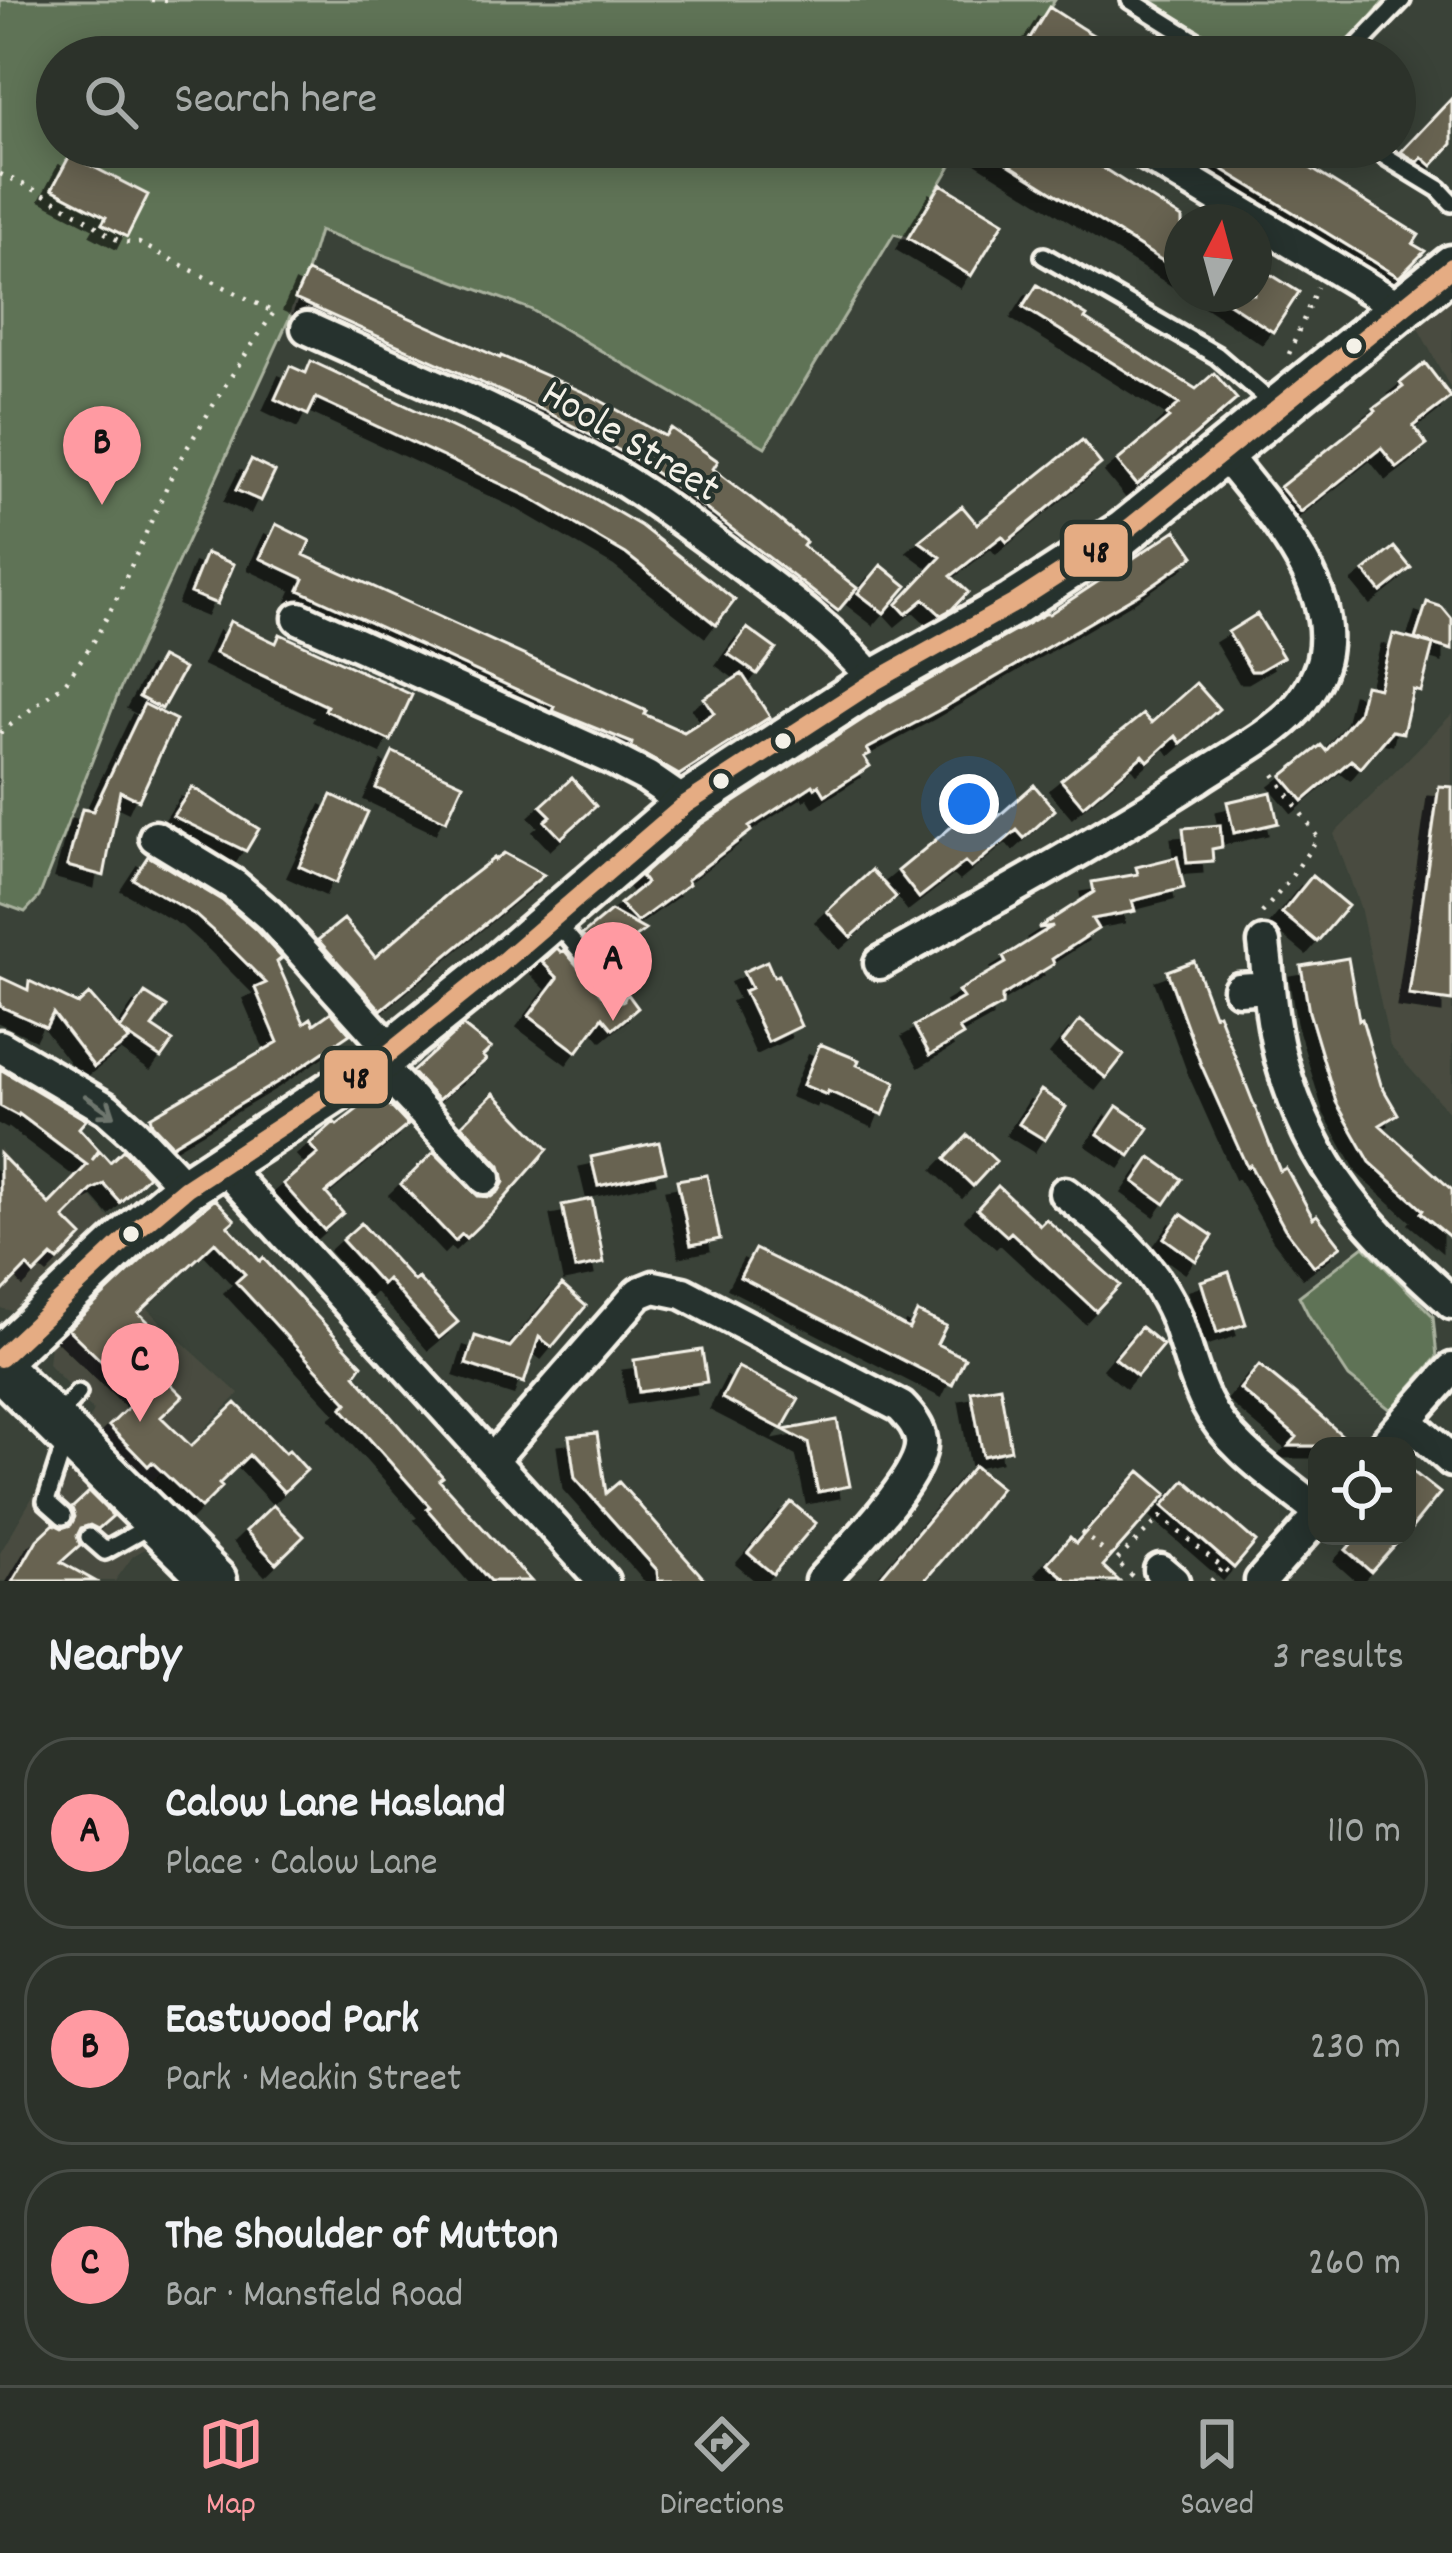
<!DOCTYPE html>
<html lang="en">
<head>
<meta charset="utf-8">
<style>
  :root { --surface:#2c322a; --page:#343a32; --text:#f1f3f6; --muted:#a6aaa8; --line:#484d47; --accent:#ff9aa2 }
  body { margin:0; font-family:Dekko,sans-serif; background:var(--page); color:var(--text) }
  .controls { position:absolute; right:36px; bottom:36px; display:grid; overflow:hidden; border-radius:24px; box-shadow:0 6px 30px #0003 }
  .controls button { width:108px; height:108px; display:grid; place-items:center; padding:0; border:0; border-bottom:3px solid var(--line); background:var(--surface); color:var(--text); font:60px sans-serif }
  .compass { position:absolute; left:1164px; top:204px; width:108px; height:108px; border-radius:50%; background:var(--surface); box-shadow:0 6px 30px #0003; rotate:6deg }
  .you { position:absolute; left:969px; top:804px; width:42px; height:42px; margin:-30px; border:9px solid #fff; border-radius:50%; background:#1a73e8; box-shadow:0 0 0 18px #1a73e833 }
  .badge { display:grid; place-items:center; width:78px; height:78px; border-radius:50%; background:var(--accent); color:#111; font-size:39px; font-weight:700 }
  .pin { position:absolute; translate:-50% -99px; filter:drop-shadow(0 3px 6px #0008) }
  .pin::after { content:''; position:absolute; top:63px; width:42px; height:36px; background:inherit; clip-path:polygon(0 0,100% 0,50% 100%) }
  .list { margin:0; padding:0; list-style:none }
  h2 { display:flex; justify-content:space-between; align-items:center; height:156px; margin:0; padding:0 48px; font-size:51px }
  h2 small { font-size:39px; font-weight:400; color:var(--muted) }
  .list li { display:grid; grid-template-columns:78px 1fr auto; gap:36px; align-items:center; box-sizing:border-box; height:192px; margin:0 24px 24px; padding:0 24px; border:3px solid var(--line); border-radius:48px }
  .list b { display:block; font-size:45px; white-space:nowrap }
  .list p { margin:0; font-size:39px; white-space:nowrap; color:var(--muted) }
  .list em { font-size:39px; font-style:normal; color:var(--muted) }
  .icon { flex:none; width:66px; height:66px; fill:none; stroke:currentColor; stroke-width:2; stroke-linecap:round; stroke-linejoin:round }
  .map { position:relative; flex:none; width:1452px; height:1581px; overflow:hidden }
  .search { position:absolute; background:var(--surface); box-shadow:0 6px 30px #0003; left:36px; right:36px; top:36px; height:132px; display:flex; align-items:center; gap:30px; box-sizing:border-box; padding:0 42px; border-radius:66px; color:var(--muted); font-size:45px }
  .sheet { height:804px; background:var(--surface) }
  nav { display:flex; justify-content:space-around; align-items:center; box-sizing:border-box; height:168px; border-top:3px solid var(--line); background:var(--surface); font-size:33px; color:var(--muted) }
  nav a { display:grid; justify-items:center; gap:6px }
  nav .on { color:var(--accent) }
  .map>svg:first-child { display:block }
  .built { fill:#484c40 }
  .green { fill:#5f7356; stroke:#aab29f; stroke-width:3 }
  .building { fill:#676451; stroke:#f4f1e8; stroke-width:3; filter:url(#shadow) }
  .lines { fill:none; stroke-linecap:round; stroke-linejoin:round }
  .lane-casing { stroke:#f4f1e8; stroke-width:24 }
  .street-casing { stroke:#f4f1e8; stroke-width:39 }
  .secondary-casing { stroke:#f4f1e8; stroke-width:51 }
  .path { stroke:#f4f1e8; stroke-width:4.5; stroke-dasharray:3 9; stroke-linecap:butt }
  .lane { stroke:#26332d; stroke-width:15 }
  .street { stroke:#26332d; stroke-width:30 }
  .secondary { stroke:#26332d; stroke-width:42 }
  .bus-1-casing { stroke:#26332d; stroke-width:27 }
  .bus-1 { stroke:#e5ac83; stroke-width:18 }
  .oneway { stroke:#6e766e }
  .bus-dot { fill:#f4f1e8; stroke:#26332d; stroke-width:4.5 }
  .labels { text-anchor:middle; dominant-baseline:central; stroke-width:9; stroke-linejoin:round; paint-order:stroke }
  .street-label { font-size:42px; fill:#f4f1e8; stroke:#26332d }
  .line-badge { stroke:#26332d; stroke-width:4.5 }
  .pale-badge-label { font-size:33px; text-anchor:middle; font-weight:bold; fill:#111 }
</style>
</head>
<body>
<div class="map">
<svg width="1452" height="1581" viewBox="0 0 1452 1581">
  <defs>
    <filter id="shadow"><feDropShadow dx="-11" dy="11" stdDeviation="0" flood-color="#0009"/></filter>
  </defs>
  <rect width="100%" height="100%" fill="#3a4238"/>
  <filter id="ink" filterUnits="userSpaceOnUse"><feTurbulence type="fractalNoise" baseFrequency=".00833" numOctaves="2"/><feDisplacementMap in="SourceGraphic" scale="24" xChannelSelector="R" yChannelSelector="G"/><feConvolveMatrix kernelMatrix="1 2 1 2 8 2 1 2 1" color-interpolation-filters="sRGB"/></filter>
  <g filter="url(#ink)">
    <path class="built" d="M 1452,298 L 1452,391 L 1418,328 Z
      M 1452,714 L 1452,1116 L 1390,1046 L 1360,907 L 1334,834 Z
      M 0,1148 L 14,1168 L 49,1203 L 74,1178 L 112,1221 L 19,1313 L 0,1308 Z
      M 116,1276 L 170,1331 L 239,1394 L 119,1515 L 148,1547 L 133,1556 L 115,1581 L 0,1581 L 0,1553 L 46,1474 L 49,1440 L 71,1461 L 93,1411 L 48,1364 L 50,1344 Z"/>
    <path class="green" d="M 0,0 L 1055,0 L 1017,57 L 57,57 L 57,147 L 962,147 L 908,238 L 894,234 L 765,447 L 530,309 L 319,231 L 307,272 L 288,321 L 120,689 L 39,897 L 25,912 L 0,903 Z
      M 1148,0 L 1385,0 L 1337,57 L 1242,57 Z
      M 1364,1246 L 1433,1316 L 1437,1357 L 1391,1410 L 1349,1377 L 1309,1316 L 1299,1296 Z"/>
    <path class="building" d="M 1049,7 L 1080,27 L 1129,57 L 1043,57 L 1025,46 Z
      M 1452,98 L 1452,144 L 1432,166 L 1422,157 L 1418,162 L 1401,152 Z
      M 981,147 L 1069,147 L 1084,156 L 1182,218 L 1182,273 Z
      M 1186,147 L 1276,147 L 1419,235 L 1413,244 L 1425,251 L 1399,277 Z
      M 70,155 L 148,195 L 127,237 L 102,224 L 106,217 L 52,189 Z
      M 941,184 L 1004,222 L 971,276 L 908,238 Z
      M 1254,264 L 1299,292 L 1273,332 L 1215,294 L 1254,294 Z
      M 307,272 L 500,358 L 501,356 L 590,395 L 665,436 L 671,428 L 718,461 L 713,469 L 777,518 L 806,542 L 803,546 L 857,588 L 838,611 L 684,492 L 637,460 L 545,411 L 295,299 Z
      M 1037,285 L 1087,316 L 1085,319 L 1196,389 L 1214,373 L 1237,399 L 1137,485 L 1117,461 L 1169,418 L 1167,415 L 1179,404 L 1023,307 Z
      M 311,361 L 554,475 L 641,526 L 735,600 L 716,625 L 626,554 L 529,497 L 316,398 L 308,415 L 275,399 L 290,366 L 306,373 Z
      M 1425,363 L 1451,397 L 1413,426 L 1427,445 L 1397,468 L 1381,448 L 1301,512 L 1280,487 L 1376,411 L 1374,408 L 1403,387 L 1400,383 Z
      M 1082,440 L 1101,464 L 1007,542 L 1002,536 L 951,576 L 968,592 L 952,609 L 941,615 L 924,599 L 906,614 L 897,604 L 941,557 L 919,541 L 962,506 L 977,524 Z
      M 251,460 L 275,472 L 261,501 L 236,490 Z
      M 276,524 L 310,541 L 304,555 L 646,711 L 644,714 L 684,732 L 714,713 L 704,698 L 742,674 L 770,717 L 679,775 L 631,747 L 632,743 L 553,711 L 555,707 L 299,590 L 304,579 L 260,558 Z
      M 1176,530 L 1194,556 L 1145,590 L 945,707 L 867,749 L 870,754 L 864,757 L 870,766 L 825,795 L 819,785 L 815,788 L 813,785 L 749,827 L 751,831 L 687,880 L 689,884 L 637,922 L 620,904 L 646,883 L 641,876 L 701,824 L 888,703 L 1045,614 L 1049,614 Z
      M 1394,547 L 1411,568 L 1381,592 L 1364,571 Z
      M 206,553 L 234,564 L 217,604 L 190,593 Z
      M 881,565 L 907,586 L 884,613 L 858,593 Z
      M 1427,602 L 1442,607 L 1452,619 L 1452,650 L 1415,639 Z
      M 1257,614 L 1283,657 L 1259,671 L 1251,671 L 1228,632 Z
      M 230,621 L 276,643 L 280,634 L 412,695 L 391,741 L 325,710 L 327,706 L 215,653 Z
      M 747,628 L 776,649 L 757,674 L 728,654 Z
      M 1393,634 L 1433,645 L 1421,692 L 1413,690 L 1403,733 L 1392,731 L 1361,768 L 1351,760 L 1303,801 L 1282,776 L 1321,745 L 1326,751 L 1358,713 L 1365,685 L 1379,688 Z
      M 161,657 L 184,669 L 162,709 L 139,697 Z
      M 1196,683 L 1219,709 L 1181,743 L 1176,736 L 1148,761 L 1143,755 L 1083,806 L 1061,780 L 1143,714 L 1151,723 Z
      M 144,704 L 176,720 L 139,800 L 120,791 L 104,876 L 67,866 L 82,809 L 93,811 Z
      M 393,752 L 463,784 L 446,821 L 376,788 Z
      M 572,778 L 596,806 L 561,838 L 545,821 L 551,816 L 541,806 Z
      M 1034,785 L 1055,810 L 1024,838 L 1017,830 L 971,868 L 965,862 L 919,898 L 898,871 L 979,804 L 993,821 Z
      M 1439,786 L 1452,787 L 1452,1001 L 1409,995 Z
      M 192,787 L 259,829 L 246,851 L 173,816 Z
      M 1271,792 L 1278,823 L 1234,833 L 1227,802 Z
      M 332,795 L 368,812 L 336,883 L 299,866 Z
      M 1220,825 L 1222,847 L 1212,849 L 1213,861 L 1187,863 L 1183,828 Z
      M 504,853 L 544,875 L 381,1010 L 318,940 L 344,919 L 375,957 L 450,892 L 494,858 L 495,860 Z
      M 148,856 L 223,901 L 255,929 L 282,958 L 277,962 L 304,1023 L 311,1018 L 314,1024 L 331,1012 L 350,1034 L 289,1075 L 172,1145 L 152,1124 L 150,1117 L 278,1042 L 255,988 L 266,983 L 222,939 L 194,914 L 133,879 Z
      M 1177,857 L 1184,888 L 1132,901 L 1135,911 L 1092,919 L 1098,929 L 1052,959 L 1054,964 L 1002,996 L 1002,1005 L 959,1029 L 963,1035 L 930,1055 L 914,1026 L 963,998 L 958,991 L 1006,963 L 1003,957 L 1053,926 L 1038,928 L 1094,892 L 1092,882 L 1138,874 L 1136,867 Z
      M 872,870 L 896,897 L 851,937 L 827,911 Z
      M 1312,876 L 1348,906 L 1317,942 L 1282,913 Z
      M 611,911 L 645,930 L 631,940 L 636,947 L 610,968 L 582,935 Z
      M 557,948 L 561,952 L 564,950 L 607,1001 L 618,1003 L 624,1000 L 627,993 L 638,1008 L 613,1029 L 603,1017 L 577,1052 L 529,1016 L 558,978 L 542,962 Z
      M 1348,958 L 1359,1020 L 1362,1019 L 1381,1085 L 1398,1114 L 1380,1125 L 1452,1190 L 1452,1239 L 1421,1213 L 1423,1210 L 1370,1162 L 1336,1102 L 1309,1012 L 1301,966 Z
      M 767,961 L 774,977 L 778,975 L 801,1026 L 768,1042 L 744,991 L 751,988 L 743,972 Z
      M 1194,961 L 1214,1015 L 1218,1013 L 1280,1171 L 1286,1168 L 1313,1218 L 1317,1215 L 1341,1246 L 1314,1266 L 1285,1229 L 1250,1165 L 1247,1167 L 1200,1062 L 1167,971 Z
      M 0,977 L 28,990 L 29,981 L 78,1004 L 89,994 L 129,1040 L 94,1067 L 53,1013 L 46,1027 L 0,1006 Z
      M 145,993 L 167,1007 L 152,1027 L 173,1041 L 161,1058 L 120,1030 Z
      M 1080,1020 L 1124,1055 L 1106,1078 L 1062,1043 Z
      M 463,1026 L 491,1048 L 483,1056 L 486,1060 L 438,1100 L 412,1072 Z
      M 820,1044 L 859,1060 L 857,1065 L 896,1082 L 883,1115 L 828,1091 L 827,1095 L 803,1085 Z
      M 0,1069 L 86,1120 L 79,1128 L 99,1150 L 92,1160 L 100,1151 L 110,1162 L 123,1150 L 148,1176 L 120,1202 L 104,1184 L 92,1190 L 64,1218 L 82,1236 L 58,1261 L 52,1256 L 34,1274 L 27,1266 L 0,1294 L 0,1154 L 49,1204 L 87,1165 L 19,1114 L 18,1116 L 0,1106 Z
      M 1041,1090 L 1066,1107 L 1045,1140 L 1019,1124 Z
      M 378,1093 L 408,1125 L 326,1193 L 343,1213 L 324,1230 L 283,1184 L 318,1154 L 309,1144 L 334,1122 L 337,1125 Z
      M 494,1093 L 548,1149 L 493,1212 L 466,1238 L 462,1234 L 455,1241 L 401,1184 L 434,1152 L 478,1196 L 491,1197 L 499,1191 L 504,1182 L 500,1166 L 462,1125 Z
      M 1117,1106 L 1149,1128 L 1130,1156 L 1098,1134 Z
      M 968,1135 L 996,1161 L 973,1186 L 945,1159 Z
      M 659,1142 L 666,1171 L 598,1186 L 591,1157 Z
      M 1151,1157 L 1182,1179 L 1165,1204 L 1134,1182 Z
      M 707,1175 L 720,1239 L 691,1245 L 677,1180 Z
      M 998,1186 L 1040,1225 L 1046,1219 L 1120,1285 L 1096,1311 L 1011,1232 L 1007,1236 L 977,1209 Z
      M 215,1199 L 235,1220 L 228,1226 L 260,1261 L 263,1258 L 276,1272 L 362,1365 L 355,1375 L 443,1477 L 439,1480 L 531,1581 L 490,1581 L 427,1509 L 430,1507 L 342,1408 L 348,1403 L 236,1282 L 245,1274 L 215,1242 L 139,1313 L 164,1337 L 144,1358 L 183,1396 L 161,1417 L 191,1446 L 236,1403 L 285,1453 L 289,1450 L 307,1470 L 284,1492 L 249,1455 L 219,1484 L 222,1487 L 201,1508 L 152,1462 L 148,1466 L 109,1426 L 139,1397 L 68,1329 L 152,1250 Z
      M 592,1199 L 604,1263 L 575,1269 L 562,1205 Z
      M 1181,1214 L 1213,1236 L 1196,1261 L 1164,1238 Z
      M 361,1223 L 414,1281 L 418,1278 L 458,1322 L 439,1338 L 387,1279 L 382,1284 L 342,1240 Z
      M 755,1249 L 832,1287 L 909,1329 L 917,1312 L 946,1326 L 937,1344 L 965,1358 L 952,1385 L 740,1277 Z
      M 1229,1272 L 1246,1324 L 1217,1333 L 1201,1281 Z
      M 562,1285 L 586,1306 L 552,1347 L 539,1337 L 524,1383 L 466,1364 L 475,1336 L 510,1347 Z
      M 1141,1327 L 1163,1345 L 1137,1376 L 1115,1358 Z
      M 702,1350 L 707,1382 L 639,1392 L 634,1360 Z
      M 1259,1365 L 1308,1405 L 1354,1446 L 1289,1446 L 1297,1437 L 1240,1389 Z
      M 738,1367 L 799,1399 L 782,1429 L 722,1398 Z
      M 1000,1386 L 1011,1450 L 983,1456 L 971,1391 Z
      M 837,1420 L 850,1486 L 818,1492 L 808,1443 L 784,1430 Z
      M 597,1433 L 606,1493 L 619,1482 L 706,1581 L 658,1581 L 657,1570 L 575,1478 L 569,1436 Z
      M 974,1466 L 1001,1488 L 949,1552 L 924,1581 L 877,1581 Z
      M 1407,1467 L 1440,1493 L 1407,1534 Z
      M 1140,1471 L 1167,1494 L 1103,1566 L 1119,1581 L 1068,1581 L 1047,1563 L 1070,1537 L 1076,1543 Z
      M 1185,1480 L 1256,1542 L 1234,1568 L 1163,1506 Z
      M 89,1492 L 113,1516 L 98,1529 L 90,1525 L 81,1528 L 77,1536 L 80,1545 L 61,1562 L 95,1581 L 13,1581 L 37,1540 L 54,1524 L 62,1528 L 71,1525 L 75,1517 L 72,1508 Z
      M 791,1502 L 816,1523 L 773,1574 L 748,1553 Z
      M 273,1505 L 304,1536 L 276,1563 L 246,1531 Z
      M 1359,1536 L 1403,1536 L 1371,1572 L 1346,1550 Z"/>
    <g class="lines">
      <defs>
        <path id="lane" d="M 1130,0 L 1221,57
          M 1347,57 L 1402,0
          M 1370,147 L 1439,189 L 1452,203
          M 1044,256 L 1216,355 L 1274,405
          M 555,921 L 615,992
          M 55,1419 L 78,1393
          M 63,1516 L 46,1501 L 66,1439
          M 89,1537 L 105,1551 L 153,1524"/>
        <path id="street" d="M 1134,147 L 1399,307
          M 307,328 C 405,373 506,413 599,466 C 647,493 692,528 736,560 C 786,597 835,633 875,681
          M 299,618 L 610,758 L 647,777 L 686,804
          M 155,837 L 234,885 L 269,915 L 392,1051
          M 1264,943 C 1269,982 1271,1024 1282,1063 C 1313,1172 1370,1230 1452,1303
          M 880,963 C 987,903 1095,844 1198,778 C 1226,759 1274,734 1296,709 C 1309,693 1321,674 1324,653 C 1336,581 1264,506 1223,453
          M 1239,989 L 1269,987
          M 0,1046 L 107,1109 L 134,1133 L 186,1188
          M 377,1063 L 485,1178
          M 221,1164 L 603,1581
          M 1065,1193 C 1110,1228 1152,1262 1175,1315 C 1186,1343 1192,1374 1206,1402 C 1228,1447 1279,1479 1317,1510
          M 1407,1421 L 1452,1461
          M 1383,1446 L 1452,1369
          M 492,1460 L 639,1293 L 654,1287 L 683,1293 L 901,1407 C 910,1417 919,1426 921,1440 C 926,1475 845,1554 821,1581
          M 1160,1570 L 1173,1581
          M 1261,1581 L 1317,1518"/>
        <path id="secondary" d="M 0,1358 L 135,1231 L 186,1188 L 377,1063 L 500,964 L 686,804 L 875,681 L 1013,604 L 1123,533 L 1452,267
          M 0,1368 L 215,1581"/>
      </defs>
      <use href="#lane" class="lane-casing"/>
      <use href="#street" class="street-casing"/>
      <use href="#secondary" class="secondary-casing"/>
      <path class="path" d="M 151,0 L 169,0
        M 0,174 C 27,185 54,200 79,214 C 101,227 112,245 139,243 L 275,313
        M 1289,354 L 1317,287
        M 0,733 L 65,683 L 94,641 L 115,602 L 176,466 L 228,381 L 274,312
        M 1262,913 L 1287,883 L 1318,838 L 1269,767
        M 1081,1532 L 1116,1561
        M 1132,1576 L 1116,1561 L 1161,1517 L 1234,1577
        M 1211,1581 L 1222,1568"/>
      <use href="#lane" class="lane"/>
      <use href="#street" class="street"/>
      <use href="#secondary" class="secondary"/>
      <defs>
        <path id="bus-1" d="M 0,1358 L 135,1231 L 186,1188 L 377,1063 L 500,964 L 686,804 L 875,681 L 1013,604 L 1123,533 L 1452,267"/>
      </defs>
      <use href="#bus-1" class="bus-1-casing"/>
      <use href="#bus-1" class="bus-1"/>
    </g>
    <defs><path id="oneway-shaft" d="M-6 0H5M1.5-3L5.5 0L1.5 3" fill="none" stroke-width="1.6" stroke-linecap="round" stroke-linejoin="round" transform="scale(3)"/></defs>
    <use class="oneway" href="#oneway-shaft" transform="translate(100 1106) rotate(35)"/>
  </g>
  <g class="bus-dot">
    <circle cx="1354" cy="346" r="10"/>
    <circle cx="783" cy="741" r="10"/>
    <circle cx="721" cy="781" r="10"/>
    <circle cx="131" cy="1234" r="10"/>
  </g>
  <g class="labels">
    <g class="street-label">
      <text transform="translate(629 444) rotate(31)">Hoole Street</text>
    </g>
  </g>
  <g class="line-badge">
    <rect x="1062" y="522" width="68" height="57" rx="12" fill="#e5ac83"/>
    <rect x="322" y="1048" width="68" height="58" rx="12" fill="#e5ac83"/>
  </g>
  <g class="pale-badge-label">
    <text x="1096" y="562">48</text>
    <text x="356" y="1088">48</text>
  </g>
</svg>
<div class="controls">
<button><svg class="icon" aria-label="locate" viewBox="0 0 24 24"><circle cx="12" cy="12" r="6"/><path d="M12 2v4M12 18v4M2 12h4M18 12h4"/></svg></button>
</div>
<svg class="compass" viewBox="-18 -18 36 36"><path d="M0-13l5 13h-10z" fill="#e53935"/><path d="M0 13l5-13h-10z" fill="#a6aaa8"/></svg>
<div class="you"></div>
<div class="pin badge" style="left:613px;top:1021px">A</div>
<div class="pin badge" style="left:102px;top:505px">B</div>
<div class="pin badge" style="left:140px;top:1422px">C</div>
<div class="search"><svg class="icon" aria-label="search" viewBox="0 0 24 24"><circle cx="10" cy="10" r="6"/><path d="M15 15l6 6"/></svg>Search here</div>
</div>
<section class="sheet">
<h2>Nearby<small>3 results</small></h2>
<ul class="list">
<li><span class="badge">A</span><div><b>Calow Lane Hasland</b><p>Place · Calow Lane</p></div><em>110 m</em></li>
<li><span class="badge">B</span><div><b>Eastwood Park</b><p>Park · Meakin Street</p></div><em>230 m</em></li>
<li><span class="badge">C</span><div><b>The Shoulder of Mutton</b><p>Bar · Mansfield Road</p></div><em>260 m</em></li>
</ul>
</section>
<nav>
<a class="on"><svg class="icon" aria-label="map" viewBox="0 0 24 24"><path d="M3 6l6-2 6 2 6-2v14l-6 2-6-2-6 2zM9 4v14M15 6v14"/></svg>Map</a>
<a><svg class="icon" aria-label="directions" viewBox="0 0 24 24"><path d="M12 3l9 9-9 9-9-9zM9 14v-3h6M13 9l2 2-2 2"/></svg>Directions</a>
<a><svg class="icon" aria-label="saved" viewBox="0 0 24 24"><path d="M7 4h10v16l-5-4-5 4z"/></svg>Saved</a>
</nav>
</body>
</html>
